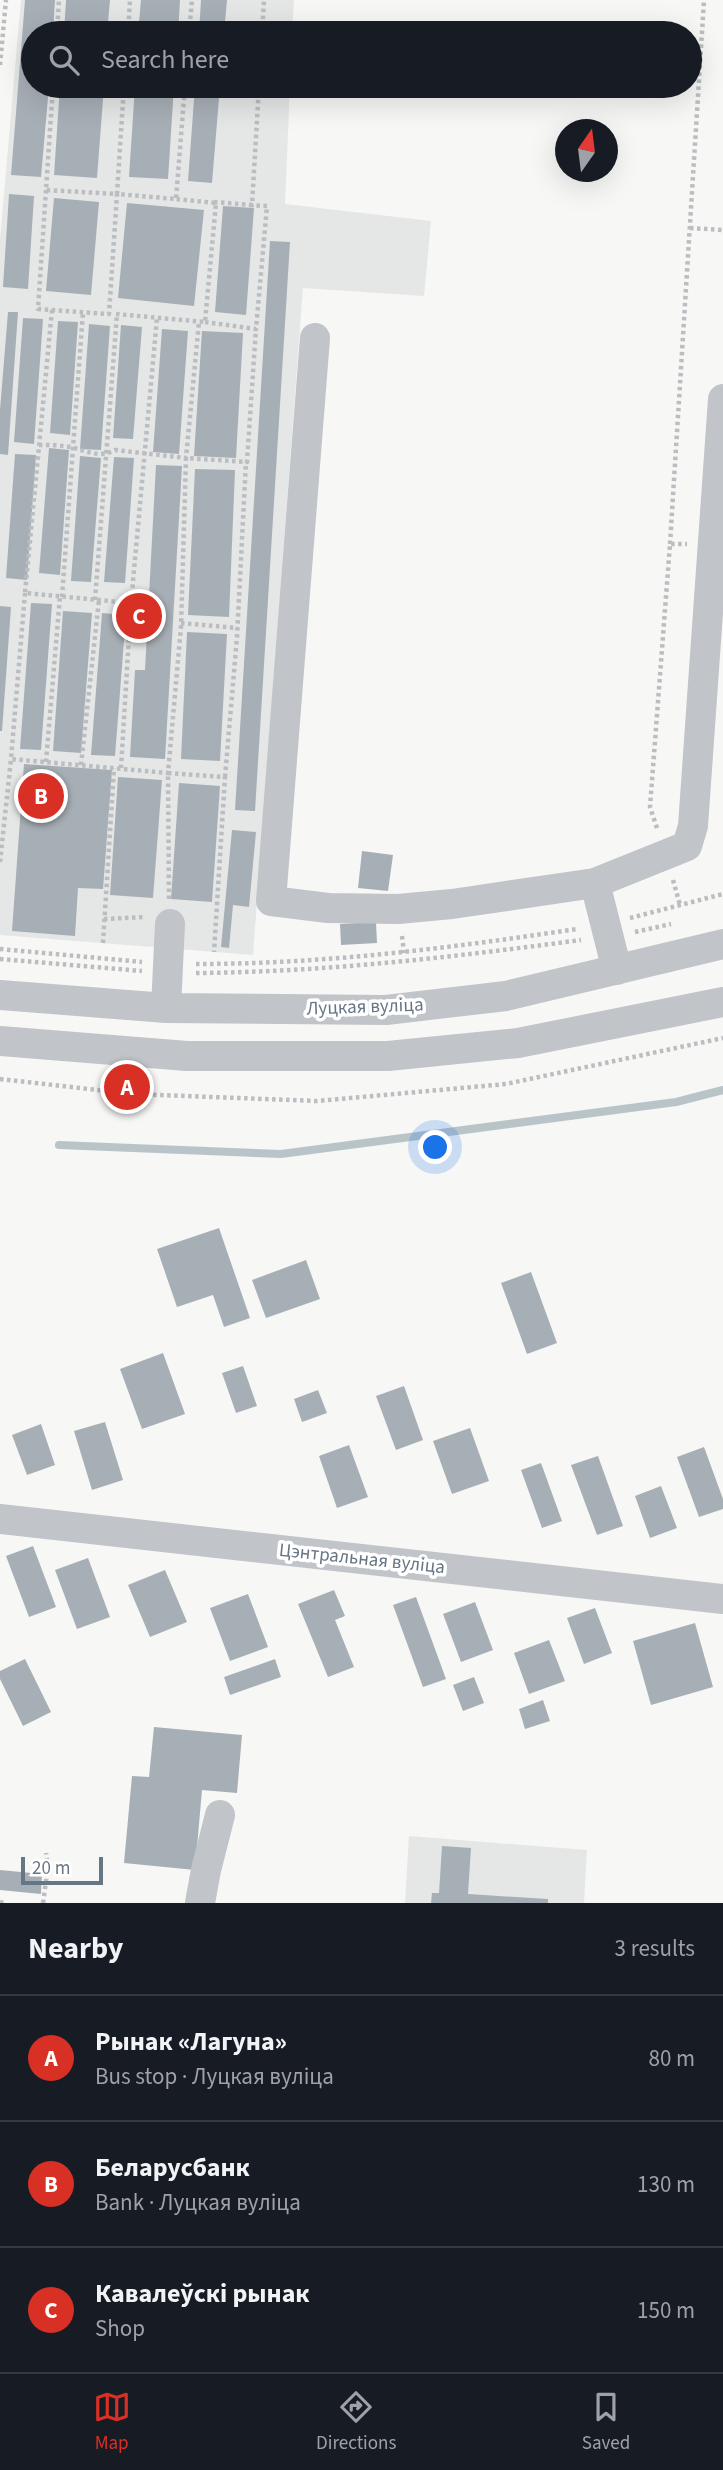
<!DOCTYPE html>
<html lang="en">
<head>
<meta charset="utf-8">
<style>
  :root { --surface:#171b24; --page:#242831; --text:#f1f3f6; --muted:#9ea1a6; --line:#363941; --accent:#d93025 }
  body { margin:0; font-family:"Source Sans 3",sans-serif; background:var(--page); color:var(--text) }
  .compass { position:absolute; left:555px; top:119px; width:63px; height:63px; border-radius:50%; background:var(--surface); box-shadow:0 7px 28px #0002; rotate:14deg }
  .scale { position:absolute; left:21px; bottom:18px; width:82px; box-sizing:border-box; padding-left:7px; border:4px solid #677685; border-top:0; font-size:19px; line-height:24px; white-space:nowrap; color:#677685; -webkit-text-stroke:5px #fff; paint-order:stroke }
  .you { position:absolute; left:436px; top:1148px; width:24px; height:24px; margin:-18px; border:5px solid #fff; border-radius:50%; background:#1a73e8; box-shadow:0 0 0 10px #1a73e833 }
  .badge { display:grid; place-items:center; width:46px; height:46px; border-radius:50%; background:var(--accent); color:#fff; font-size:23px; font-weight:700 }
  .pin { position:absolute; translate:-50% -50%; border:4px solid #fff; box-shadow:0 2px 7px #0006 }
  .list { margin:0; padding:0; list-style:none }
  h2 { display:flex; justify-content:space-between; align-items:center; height:91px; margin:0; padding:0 28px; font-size:30px }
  h2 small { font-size:23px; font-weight:400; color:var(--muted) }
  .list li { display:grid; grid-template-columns:46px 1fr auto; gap:21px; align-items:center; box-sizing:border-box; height:126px; padding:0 28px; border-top:2px solid var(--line) }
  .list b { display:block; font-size:26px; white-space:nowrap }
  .list p { margin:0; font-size:23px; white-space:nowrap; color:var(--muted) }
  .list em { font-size:23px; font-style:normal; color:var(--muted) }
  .icon { flex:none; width:38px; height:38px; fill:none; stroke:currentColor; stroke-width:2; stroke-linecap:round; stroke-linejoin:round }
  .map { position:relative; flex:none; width:723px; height:1903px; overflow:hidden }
  .search { position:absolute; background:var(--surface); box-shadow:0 7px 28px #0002; left:21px; right:21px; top:21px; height:77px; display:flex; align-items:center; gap:18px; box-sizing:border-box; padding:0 24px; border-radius:38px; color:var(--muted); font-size:26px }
  .sheet { height:469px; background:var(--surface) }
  nav { display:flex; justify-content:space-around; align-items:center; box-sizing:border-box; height:98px; border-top:2px solid var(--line); background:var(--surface); font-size:19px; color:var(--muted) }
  nav a { display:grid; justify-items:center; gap:4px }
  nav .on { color:var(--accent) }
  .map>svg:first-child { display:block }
  .built { fill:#e5e6e6 }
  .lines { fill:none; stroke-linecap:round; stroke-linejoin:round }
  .stream { stroke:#b9c4c9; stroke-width:8 }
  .building { fill:#a7afb6 }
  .path { stroke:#bbbdc0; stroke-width:4.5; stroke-dasharray:3.5 3.5; stroke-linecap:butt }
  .minor { stroke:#c1c4c8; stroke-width:30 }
  .labels { text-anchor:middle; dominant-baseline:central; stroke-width:7; stroke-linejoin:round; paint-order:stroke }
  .street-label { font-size:19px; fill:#677685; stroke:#fff }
</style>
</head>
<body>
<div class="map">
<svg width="723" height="1903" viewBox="0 0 723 1903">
  <rect width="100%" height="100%" fill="#f7f7f5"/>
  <path class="built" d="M 21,0 L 294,0 L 292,33 L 33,33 L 33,86 L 290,86 L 285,204 L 431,221 L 424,296 L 303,288 L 253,955 L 0,935 L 0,239 Z
    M 409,1836 L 587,1850 L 584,1903 L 405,1903 Z"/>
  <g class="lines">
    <path class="stream" d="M 59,1145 L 281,1154 L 676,1102 L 723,1090"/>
  </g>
  <path class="building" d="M 25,0 L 55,0 L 53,33 L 33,33 L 33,86 L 49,86 L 41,177 L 11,175 Z
    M 66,0 L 110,0 L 107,33 L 64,33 Z
    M 141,0 L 180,0 L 178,33 L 138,33 Z
    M 201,0 L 227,0 L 224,33 L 199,33 Z
    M 60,86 L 104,86 L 97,178 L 54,175 Z
    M 135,86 L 174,86 L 168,179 L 129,177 Z
    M 195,86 L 220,86 L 212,183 L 188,181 Z
    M 9,194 L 34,196 L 28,289 L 3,287 Z
    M 54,198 L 99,202 L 91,295 L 46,291 Z
    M 127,203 L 204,210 L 194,306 L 118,298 Z
    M 223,206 L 254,208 L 246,315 L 215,312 Z
    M 270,241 L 290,242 L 255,811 L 235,810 Z
    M 8,312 L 18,312 L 8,455 L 0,454 L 0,410 Z
    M 23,318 L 43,319 L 34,444 L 14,442 Z
    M 58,321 L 78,322 L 70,435 L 50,433 Z
    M 89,324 L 110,326 L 101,450 L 80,449 Z
    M 121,325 L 142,327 L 133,439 L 113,438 Z
    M 162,329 L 188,331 L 179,454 L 153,452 Z
    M 202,331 L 243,333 L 236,458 L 194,456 Z
    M 49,448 L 69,450 L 60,575 L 39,573 Z
    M 15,454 L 36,455 L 27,580 L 6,578 Z
    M 80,456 L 101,458 L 91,582 L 71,581 Z
    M 114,457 L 134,458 L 125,583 L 104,582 Z
    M 156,465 L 182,466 L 165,759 L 130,757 L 135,670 L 145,670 Z
    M 195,469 L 235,470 L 229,617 L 188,615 Z
    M 31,603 L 52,604 L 41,750 L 20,749 Z
    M 0,606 L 11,607 L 2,731 L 0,731 Z
    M 63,611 L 92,613 L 81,753 L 53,751 Z
    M 102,613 L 126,615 L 115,756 L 91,755 Z
    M 187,632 L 227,634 L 220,761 L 181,759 Z
    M 24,764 L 112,770 L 103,889 L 78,888 L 75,936 L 12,931 Z
    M 118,777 L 162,780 L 153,898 L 110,895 Z
    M 179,783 L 220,786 L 212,902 L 171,899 Z
    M 232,830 L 256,832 L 249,907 L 233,905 L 229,948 L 221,947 Z
    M 362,851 L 393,855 L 388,891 L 358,888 Z
    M 376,922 L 377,943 L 341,945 L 340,924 Z
    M 219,1228 L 250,1318 L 224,1327 L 213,1295 L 177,1307 L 157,1249 Z
    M 306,1260 L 320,1299 L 266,1318 L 252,1280 Z
    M 531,1272 L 557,1343 L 527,1354 L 501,1283 Z
    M 163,1353 L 185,1414 L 142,1429 L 120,1369 Z
    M 243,1366 L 257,1406 L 236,1413 L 222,1373 Z
    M 404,1386 L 423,1440 L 396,1450 L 376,1396 Z
    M 318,1390 L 327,1413 L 302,1422 L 294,1399 Z
    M 105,1422 L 123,1480 L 92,1490 L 74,1431 Z
    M 41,1424 L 55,1465 L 27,1475 L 12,1435 Z
    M 470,1428 L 489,1481 L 452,1494 L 433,1441 Z
    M 349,1445 L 368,1497 L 337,1508 L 319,1456 Z
    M 704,1447 L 723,1499 L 723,1509 L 699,1517 L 677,1457 Z
    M 598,1456 L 623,1526 L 597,1535 L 571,1465 Z
    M 541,1463 L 562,1521 L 542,1528 L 521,1470 Z
    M 661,1486 L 677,1528 L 650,1538 L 635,1496 Z
    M 33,1546 L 56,1607 L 29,1617 L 6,1556 Z
    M 88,1558 L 110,1617 L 77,1629 L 55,1570 Z
    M 165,1570 L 187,1622 L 150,1637 L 128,1585 Z
    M 334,1590 L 345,1616 L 335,1620 L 354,1667 L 328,1677 L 298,1604 Z
    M 248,1594 L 268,1647 L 230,1661 L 210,1608 Z
    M 416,1597 L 446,1679 L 423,1687 L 393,1605 Z
    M 475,1602 L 493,1650 L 461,1662 L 443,1614 Z
    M 595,1608 L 612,1653 L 584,1664 L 567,1618 Z
    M 695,1623 L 713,1687 L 651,1705 L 633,1641 Z
    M 549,1640 L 565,1681 L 529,1694 L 514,1653 Z
    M 25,1659 L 51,1712 L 23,1726 L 0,1679 L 0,1671 Z
    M 275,1659 L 281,1677 L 230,1695 L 224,1677 Z
    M 474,1677 L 484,1703 L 463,1711 L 453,1685 Z
    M 543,1700 L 550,1721 L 525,1729 L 519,1709 Z
    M 154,1727 L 242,1735 L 237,1793 L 202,1790 L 195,1870 L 124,1863 L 132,1776 L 149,1777 Z
    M 442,1846 L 471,1848 L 468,1894 L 548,1899 L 548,1903 L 431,1903 L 432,1893 L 439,1893 Z
    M 0,1870 L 42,1874 L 41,1894 L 0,1890 Z"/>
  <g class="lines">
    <path class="path" d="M 57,33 L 59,0
      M 128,33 L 130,0
      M 189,33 L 192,0
      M 262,33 L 264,0
      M 0,65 L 6,0
      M 53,86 L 46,190 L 117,194 L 124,86
      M 46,190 L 38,309 L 109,314 L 117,194 L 176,199 L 185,86
      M 214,202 L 252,205 L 259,86
      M 690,228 L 723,230
      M 52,310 L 25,593 L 131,603 L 157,318
      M 116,314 L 205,322 L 216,203 L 175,199
      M 205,322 L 256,329 L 267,206 L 248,205
      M 39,445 C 49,445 60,445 70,447 C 86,450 98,459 115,450 L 186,458 L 199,322
      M 670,544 L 704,0
      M 25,593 L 11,759 L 168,773 L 181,627 L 186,458 L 247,462 L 256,328
      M 62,597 L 83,312
      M 95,600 L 117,314
      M 181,623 L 237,628
      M 46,762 L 60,596
      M 81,765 L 99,600
      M 121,768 L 131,603
      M 225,777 L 237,637 L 246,462
      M 657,828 L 650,807 L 670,544 L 687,544
      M 0,862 L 11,759
      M 673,880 L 680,905
      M 169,899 L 168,773 L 225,777 L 214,952
      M 630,918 L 723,894
      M 104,919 L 145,917
      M 635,932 L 671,924
      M 402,936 L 404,953
      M 103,943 L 114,768
      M 0,949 L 142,962
      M 0,959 L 142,971
      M 196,964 C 326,964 449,948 577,929
      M 196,973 C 326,972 453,957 581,940
      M 0,1079 L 133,1094 L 317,1101 L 506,1084 L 723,1038
      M 0,1902 L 4,1903
      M 43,1903 L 48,1867 L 46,1853"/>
    <path class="minor" d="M 315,338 L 271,901 L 328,908 L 398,909 L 452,904 L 595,883 L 687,846 L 693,826 L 723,399
      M 595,883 L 617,970
      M 0,995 L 166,1008 L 386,1010 L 506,996 L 723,944
      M 166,1008 L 170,924
      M 0,1041 L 187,1056 L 388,1056 L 518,1043 L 723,1002
      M 0,1519 L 723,1599
      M 200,1903 L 206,1870 L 220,1815"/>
  </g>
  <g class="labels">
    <g class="street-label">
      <text transform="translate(365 1007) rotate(-2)">Луцкая вуліца</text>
      <text transform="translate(362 1559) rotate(6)">Цэнтральная вуліца</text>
    </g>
  </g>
</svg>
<svg class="compass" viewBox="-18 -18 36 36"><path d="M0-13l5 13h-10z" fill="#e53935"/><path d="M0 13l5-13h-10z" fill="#9ea1a6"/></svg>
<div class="scale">20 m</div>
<div class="you"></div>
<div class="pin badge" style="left:127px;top:1087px">A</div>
<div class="pin badge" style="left:41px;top:796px">B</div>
<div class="pin badge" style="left:139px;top:616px">C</div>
<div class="search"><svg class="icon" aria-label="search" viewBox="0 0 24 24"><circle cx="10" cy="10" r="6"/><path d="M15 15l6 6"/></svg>Search here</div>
</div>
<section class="sheet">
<h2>Nearby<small>3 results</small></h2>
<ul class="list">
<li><span class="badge">A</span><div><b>Рынак «Лагуна»</b><p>Bus stop · Луцкая вуліца</p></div><em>80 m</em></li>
<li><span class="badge">B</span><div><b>Беларусбанк</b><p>Bank · Луцкая вуліца</p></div><em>130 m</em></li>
<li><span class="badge">C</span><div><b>Кавалеўскі рынак</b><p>Shop</p></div><em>150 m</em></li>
</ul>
</section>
<nav>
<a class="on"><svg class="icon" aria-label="map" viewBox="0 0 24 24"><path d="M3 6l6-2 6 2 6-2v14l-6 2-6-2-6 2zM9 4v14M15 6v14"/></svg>Map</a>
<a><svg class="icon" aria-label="directions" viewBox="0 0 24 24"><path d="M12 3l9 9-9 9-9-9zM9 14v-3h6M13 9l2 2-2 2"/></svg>Directions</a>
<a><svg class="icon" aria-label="saved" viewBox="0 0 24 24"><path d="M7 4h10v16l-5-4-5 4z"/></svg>Saved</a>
</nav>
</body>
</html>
